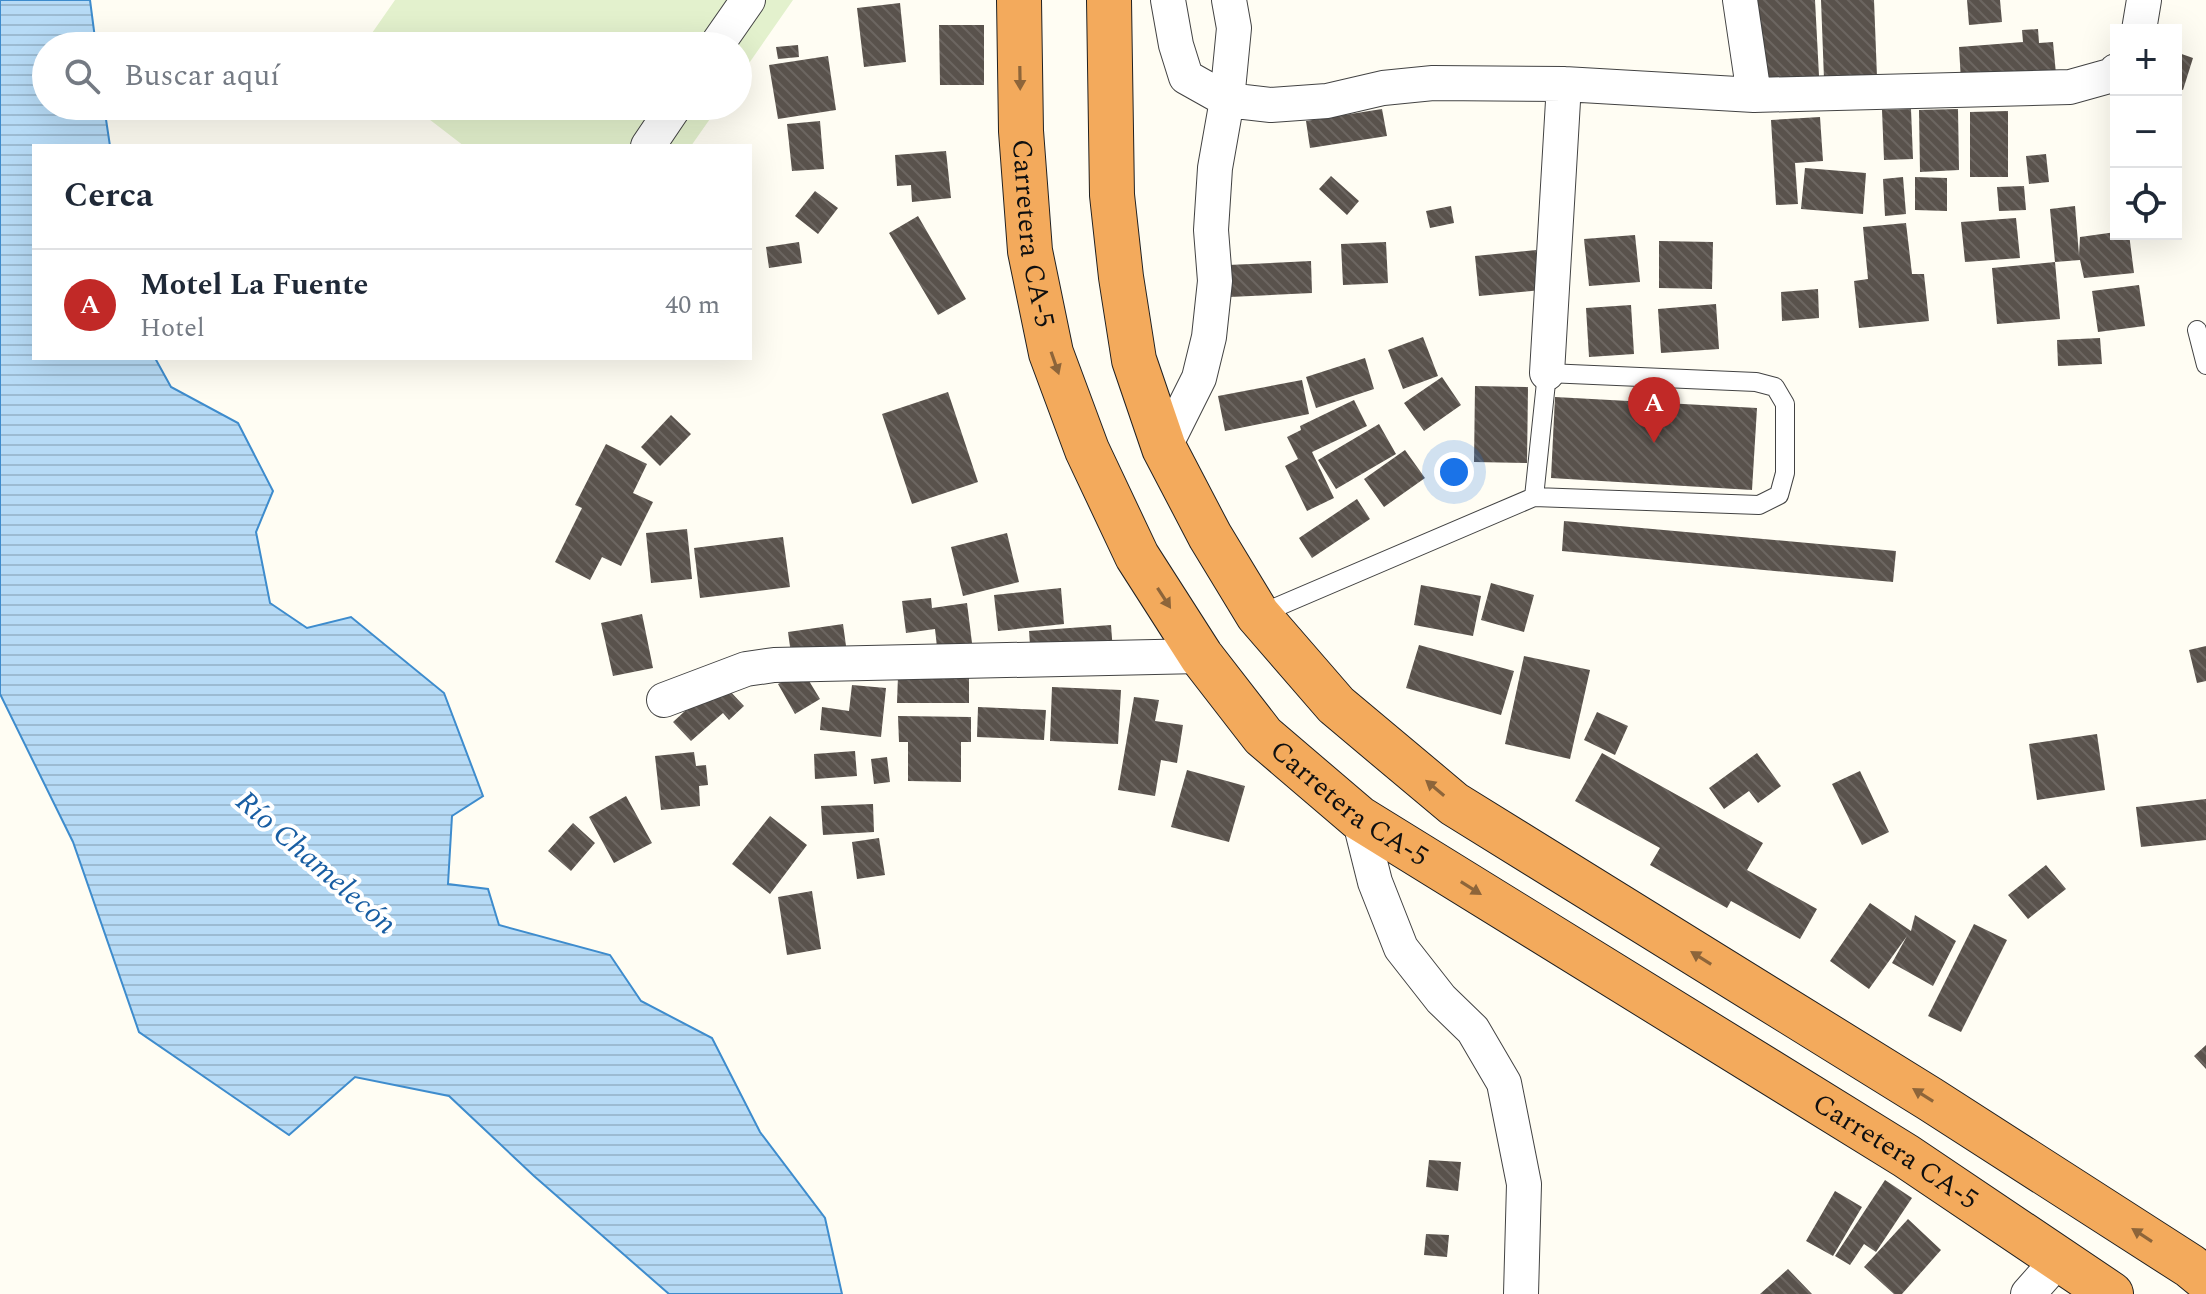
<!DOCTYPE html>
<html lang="es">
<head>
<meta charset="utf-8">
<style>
  :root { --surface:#fff; --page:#f2f2f3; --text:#1f2937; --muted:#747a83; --line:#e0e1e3; --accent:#c12927 }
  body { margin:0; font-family:Spectral,serif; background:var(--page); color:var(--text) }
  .controls { position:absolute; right:24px; top:24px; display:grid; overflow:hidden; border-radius:0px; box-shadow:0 8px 32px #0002 }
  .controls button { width:72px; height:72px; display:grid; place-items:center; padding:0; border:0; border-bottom:2px solid var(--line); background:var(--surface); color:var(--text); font:40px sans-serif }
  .you { position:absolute; left:1454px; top:472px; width:28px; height:28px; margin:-20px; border:6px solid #fff; border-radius:50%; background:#1a73e8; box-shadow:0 0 0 12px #1a73e833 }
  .badge { display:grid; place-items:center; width:52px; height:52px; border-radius:50%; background:var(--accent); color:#fff; font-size:26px; font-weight:700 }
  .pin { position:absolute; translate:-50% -66px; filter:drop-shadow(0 2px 4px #0008) }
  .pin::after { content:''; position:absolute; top:42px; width:28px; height:24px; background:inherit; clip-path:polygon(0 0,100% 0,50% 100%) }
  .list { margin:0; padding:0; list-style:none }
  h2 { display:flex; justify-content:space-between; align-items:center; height:104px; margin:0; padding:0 32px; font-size:34px }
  h2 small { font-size:26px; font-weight:400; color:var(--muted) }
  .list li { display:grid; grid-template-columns:52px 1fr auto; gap:24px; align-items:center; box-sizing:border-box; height:112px; padding:0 32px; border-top:2px solid var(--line) }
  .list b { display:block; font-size:30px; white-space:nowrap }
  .list p { margin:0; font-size:26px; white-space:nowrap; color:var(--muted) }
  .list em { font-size:26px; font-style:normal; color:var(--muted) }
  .icon { flex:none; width:44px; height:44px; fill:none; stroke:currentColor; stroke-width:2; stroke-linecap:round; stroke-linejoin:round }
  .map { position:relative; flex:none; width:2206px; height:1294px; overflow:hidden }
  .search { position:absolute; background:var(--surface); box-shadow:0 8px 32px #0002; left:32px; top:32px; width:720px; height:88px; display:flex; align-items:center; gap:20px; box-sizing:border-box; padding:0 28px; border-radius:44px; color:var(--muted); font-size:30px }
  .panel { position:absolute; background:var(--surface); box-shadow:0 8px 32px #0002; left:32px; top:144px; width:720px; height:216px; border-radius:0px }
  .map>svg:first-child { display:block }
  .pitch { fill:#e3f1cd }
  .water { fill:url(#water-rules); stroke:#3e8ccd; stroke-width:2 }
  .building { fill:url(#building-back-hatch) }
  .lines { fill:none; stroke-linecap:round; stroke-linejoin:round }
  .lane-casing { stroke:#434343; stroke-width:20 }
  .street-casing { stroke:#434343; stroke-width:36 }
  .highway-casing { stroke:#212121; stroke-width:46 }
  .lane { stroke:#fff; stroke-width:18 }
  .street { stroke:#fff; stroke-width:34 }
  .highway { stroke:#f3aa5c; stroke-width:44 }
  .oneway { fill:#8d653a }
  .labels { text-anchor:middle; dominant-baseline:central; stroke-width:8; stroke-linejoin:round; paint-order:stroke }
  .street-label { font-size:28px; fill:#101010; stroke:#fff }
  .water-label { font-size:30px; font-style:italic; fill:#185ea3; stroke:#fff }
</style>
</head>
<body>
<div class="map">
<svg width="2206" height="1294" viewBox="0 0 2206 1294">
  <defs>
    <pattern id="water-rules" width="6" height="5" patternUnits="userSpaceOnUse" patternTransform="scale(2)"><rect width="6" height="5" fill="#b7dbf6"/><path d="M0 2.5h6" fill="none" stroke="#9cbbd2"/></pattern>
    <pattern id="building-back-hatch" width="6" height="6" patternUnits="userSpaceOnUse" patternTransform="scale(2)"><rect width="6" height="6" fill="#59524c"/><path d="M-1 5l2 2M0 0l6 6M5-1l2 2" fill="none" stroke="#6c6661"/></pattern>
  </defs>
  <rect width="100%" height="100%" fill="#fffdf3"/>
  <path class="pitch" d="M 395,0 L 793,0 L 738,79 L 738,46 L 363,46 Z
    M 412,106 L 719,106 L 691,146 L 464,146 Z"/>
  <path class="water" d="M 0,0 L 90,0 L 96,46 L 46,46 L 46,106 L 104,106 L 110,146 L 34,146 L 34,358 L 155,358 L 171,387 L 238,423 L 273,491 L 256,532 L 270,603 L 307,628 L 351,617 L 444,693 L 483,796 L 452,816 L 448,884 L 488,889 L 499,925 L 610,955 L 641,1001 L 712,1038 L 760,1132 L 825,1218 L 842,1294 L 669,1294 L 534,1176 L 449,1096 L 355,1077 L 289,1135 L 139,1032 L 73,842 L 0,694 Z"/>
  <path class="building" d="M 1751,0 L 1815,0 L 1819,76 L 1756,80 Z
    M 1821,0 L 1874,0 L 1877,77 L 1824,79 Z
    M 1967,0 L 2000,0 L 2002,22 L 1969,25 Z
    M 900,3 L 906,62 L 864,67 L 857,8 Z
    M 939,25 L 984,25 L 984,85 L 940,85 Z
    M 2038,29 L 2039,43 L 2053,42 L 2056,74 L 1961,81 L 1959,47 L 2023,42 L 2022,30 Z
    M 798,45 L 799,57 L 778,59 L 776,47 Z
    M 2176,52 L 2193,58 L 2183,90 L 2176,88 Z
    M 828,56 L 836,110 L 778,119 L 769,65 Z
    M 1382,109 L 1387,136 L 1310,148 L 1306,121 Z
    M 1911,109 L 1913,159 L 1884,160 L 1882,110 Z
    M 1958,109 L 1959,170 L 1920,172 L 1919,110 Z
    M 2008,111 L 2008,177 L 1970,177 L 1970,112 Z
    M 1820,117 L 1823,161 L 1795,163 L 1798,204 L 1776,205 L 1771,120 Z
    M 820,121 L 824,169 L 792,171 L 787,124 Z
    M 946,151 L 951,198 L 912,202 L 911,185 L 897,186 L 895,155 Z
    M 2046,154 L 2049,182 L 2029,184 L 2026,156 Z
    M 1805,168 L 1866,173 L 1863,214 L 1801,209 Z
    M 1331,176 L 1359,201 L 1347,215 L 1319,189 Z
    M 1903,177 L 1906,214 L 1885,216 L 1883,179 Z
    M 1915,177 L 1947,178 L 1947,211 L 1915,210 Z
    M 2024,186 L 2026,210 L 1999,211 L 1997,187 Z
    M 815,191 L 838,208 L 818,234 L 795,216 Z
    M 1451,206 L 1454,223 L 1430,228 L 1426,211 Z
    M 2075,206 L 2079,255 L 2080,237 L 2116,232 L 2129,234 L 2134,273 L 2084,278 L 2080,260 L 2055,262 L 2060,319 L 1997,324 L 1992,268 L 2055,262 L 2050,209 Z
    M 918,216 L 966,299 L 938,315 L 889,233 Z
    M 2016,218 L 2020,258 L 1965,262 L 1961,222 Z
    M 1906,223 L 1912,274 L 1924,274 L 1929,321 L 1859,328 L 1854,281 L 1868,279 L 1863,227 Z
    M 1635,235 L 1640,282 L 1589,286 L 1584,239 Z
    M 1659,241 L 1713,242 L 1712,289 L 1659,288 Z
    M 799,242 L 802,263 L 769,268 L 766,247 Z
    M 1386,242 L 1388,283 L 1343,285 L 1341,244 Z
    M 1536,250 L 1541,290 L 1479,296 L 1475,256 Z
    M 1311,261 L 1312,293 L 1230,297 L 1228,265 Z
    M 2139,285 L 2145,326 L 2098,332 L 2092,291 Z
    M 1818,289 L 1819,318 L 1782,321 L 1781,292 Z
    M 1716,304 L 1719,349 L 1661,353 L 1658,309 Z
    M 1631,305 L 1634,354 L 1589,357 L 1586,308 Z
    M 1423,337 L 1438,376 L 1403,389 L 1388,350 Z
    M 2100,338 L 2102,364 L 2058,366 L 2057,340 Z
    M 1365,358 L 1374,389 L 1316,408 L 1306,377 Z
    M 1442,377 L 1461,405 L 1424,431 L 1404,403 Z
    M 1302,380 L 1309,414 L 1225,431 L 1218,396 Z
    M 1475,386 L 1528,387 L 1527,463 L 1474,462 Z
    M 948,392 L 978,482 L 912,504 L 882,414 Z
    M 1555,397 L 1757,408 L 1752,490 L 1551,478 Z
    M 1354,400 L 1367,426 L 1312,452 L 1334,498 L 1307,511 L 1285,466 L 1298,459 L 1287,437 L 1301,430 L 1300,426 Z
    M 671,415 L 691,434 L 660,466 L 641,447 Z
    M 1379,424 L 1396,454 L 1336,489 L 1318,460 Z
    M 606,444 L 647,464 L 633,493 L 653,502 L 621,566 L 602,557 L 590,580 L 555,562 L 582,508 L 575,505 Z
    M 1405,450 L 1425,478 L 1384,507 L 1364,479 Z
    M 1357,499 L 1370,519 L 1312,558 L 1299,538 Z
    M 1564,521 L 1896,551 L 1893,582 L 1562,551 Z
    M 687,529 L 692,579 L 651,583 L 646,533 Z
    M 1007,533 L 1019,582 L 963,596 L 951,547 Z
    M 783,537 L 790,587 L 700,598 L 694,548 Z
    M 1491,583 L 1534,595 L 1524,632 L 1481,620 Z
    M 1421,585 L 1481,596 L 1473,636 L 1414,625 Z
    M 1061,588 L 1064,624 L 998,631 L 994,595 Z
    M 931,598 L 932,608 L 967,603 L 972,643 L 937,647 L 935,629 L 906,633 L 902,601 Z
    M 642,614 L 653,668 L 613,676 L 601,623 Z
    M 843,624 L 847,653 L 792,661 L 788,632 Z
    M 1111,625 L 1113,652 L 1031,658 L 1029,631 Z
    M 1419,645 L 1514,671 L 1501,715 L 1406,688 Z
    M 2206,646 L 2206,681 L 2197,683 L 2189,650 Z
    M 1524,656 L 1590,670 L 1570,759 L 1505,744 Z
    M 803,671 L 820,699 L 795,714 L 778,684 Z
    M 969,675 L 969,703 L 897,703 L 898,676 Z
    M 852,685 L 886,688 L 881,737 L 820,730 L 822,707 L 849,711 Z
    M 1052,687 L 1121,690 L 1118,744 L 1050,741 Z
    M 727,688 L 744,706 L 729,720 L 723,713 L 691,741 L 673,722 L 709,689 Z
    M 1134,697 L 1159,700 L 1155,721 L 1183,725 L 1177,763 L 1161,760 L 1155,796 L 1118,790 Z
    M 978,707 L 1046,710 L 1044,740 L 977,737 Z
    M 1597,712 L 1628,726 L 1615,755 L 1584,740 Z
    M 898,716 L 971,717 L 971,742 L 961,742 L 961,782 L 908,781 L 908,742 L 899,742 Z
    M 2097,734 L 2105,790 L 2037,800 L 2029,744 Z
    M 855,751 L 857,776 L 815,779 L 814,754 Z
    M 694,752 L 696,766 L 706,765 L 708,785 L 699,786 L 700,806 L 661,810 L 655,756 Z
    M 1602,753 L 1763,843 L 1747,870 L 1817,909 L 1800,939 L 1731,901 L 1727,908 L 1650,865 L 1660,848 L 1575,801 Z
    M 1757,753 L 1781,786 L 1758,803 L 1749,791 L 1724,809 L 1709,788 Z
    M 887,757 L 890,782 L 874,784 L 871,759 Z
    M 1187,770 L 1245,786 L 1229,842 L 1171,827 Z
    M 1860,771 L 1889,832 L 1862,845 L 1832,784 Z
    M 626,796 L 652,843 L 614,863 L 589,817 Z
    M 2206,799 L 2206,840 L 2141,847 L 2136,807 Z
    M 873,804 L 874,832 L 823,835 L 821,806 Z
    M 770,816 L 807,845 L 770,894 L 732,864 Z
    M 573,823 L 595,843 L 571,871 L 548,851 Z
    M 879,838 L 885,875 L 857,879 L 852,842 Z
    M 2046,865 L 2066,889 L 2028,919 L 2008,895 Z
    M 812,891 L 821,949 L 787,955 L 778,897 Z
    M 1870,903 L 1911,931 L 1915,915 L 1956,941 L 1933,986 L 1892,963 L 1907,936 L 1869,989 L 1830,961 Z
    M 1974,924 L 2007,940 L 1961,1032 L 1928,1016 Z
    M 2206,1045 L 2206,1069 L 2194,1056 Z
    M 1429,1160 L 1461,1162 L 1458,1191 L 1426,1187 Z
    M 1885,1180 L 1912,1198 L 1876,1252 L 1864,1244 L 1850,1265 L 1835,1256 Z
    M 1835,1191 L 1862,1207 L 1833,1256 L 1806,1241 Z
    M 1908,1219 L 1941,1250 L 1902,1294 L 1894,1294 L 1864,1267 Z
    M 1426,1234 L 1449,1235 L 1447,1257 L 1424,1255 Z
    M 1788,1269 L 1812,1294 L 1760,1294 Z"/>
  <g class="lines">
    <defs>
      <path id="lane" d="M 2197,330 L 2206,365
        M 1258,615 L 1534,497 L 1759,505 L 1779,495 L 1785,473 L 1785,404 L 1775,387 L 1756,382 L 1547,373 L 1534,497"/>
      <path id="street" d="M 1229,0 L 1234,28 L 1227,100 L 1271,105 L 1327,101 L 1383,88 L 1433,83 L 1564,84 L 1754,95 L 2070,87 L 2113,75 L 2116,71
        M 1740,0 L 1754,95
        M 2139,30 L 2144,0
        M 716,46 L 748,0
        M 648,146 L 675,106
        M 1547,373 L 1564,84
        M 1164,448 L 1199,378 L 1209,337 L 1215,281 L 1211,230 L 1215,168 L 1227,100 L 1186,77 L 1176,45 L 1168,0
        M 664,700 L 746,669 L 774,665 L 1201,656
        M 1359,818 L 1375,882 L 1401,948 L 1441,999 L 1473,1030 L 1504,1083 L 1524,1184 L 1521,1294
        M 2028,1294 L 2059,1259"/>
      <g id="highway">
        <path id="s1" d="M 1019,0 L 1021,131 L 1030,251 L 1051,353 L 1087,450 L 1137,556 L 1201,656 L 1263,736 L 1359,818 L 1906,1156 L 2111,1294"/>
        <path d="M 1109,0 L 1112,195 L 1121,277 L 1134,360 L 1164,448 L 1210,536 L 1258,615 L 1336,705 L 1454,804 L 1930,1099 L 2190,1266 L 2206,1279"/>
      </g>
    </defs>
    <use href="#lane" class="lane-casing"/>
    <use href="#street" class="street-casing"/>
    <use href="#highway" class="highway-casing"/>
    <use href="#lane" class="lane"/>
    <use href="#street" class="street"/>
    <use href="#highway" class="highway"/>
  </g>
  <defs><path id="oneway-solid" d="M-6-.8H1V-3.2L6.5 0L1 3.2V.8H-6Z" transform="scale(2)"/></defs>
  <g class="oneway">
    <use href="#oneway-solid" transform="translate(1020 78) rotate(89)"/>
    <use href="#oneway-solid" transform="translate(1055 363) rotate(71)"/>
    <use href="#oneway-solid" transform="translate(1164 598) rotate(57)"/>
    <use href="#oneway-solid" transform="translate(1435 788) rotate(-140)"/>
    <use href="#oneway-solid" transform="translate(1471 888) rotate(32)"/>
    <use href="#oneway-solid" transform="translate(1701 958) rotate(-148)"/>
    <use href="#oneway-solid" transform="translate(1923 1095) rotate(-148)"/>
    <use href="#oneway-solid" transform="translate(2142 1235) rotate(-147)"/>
  </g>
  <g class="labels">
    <g class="street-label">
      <text stroke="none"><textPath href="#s1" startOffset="234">Carretera CA-5</textPath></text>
      <text stroke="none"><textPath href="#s1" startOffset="906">Carretera CA-5</textPath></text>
      <text stroke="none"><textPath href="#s1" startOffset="1554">Carretera CA-5</textPath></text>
    </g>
    <g class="water-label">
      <text transform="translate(316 863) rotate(41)">Río Chamelecón</text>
    </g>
  </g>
</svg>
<div class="controls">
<button>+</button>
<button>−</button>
<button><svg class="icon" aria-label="locate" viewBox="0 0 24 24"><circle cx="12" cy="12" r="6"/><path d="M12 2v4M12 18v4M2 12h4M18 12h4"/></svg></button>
</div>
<div class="you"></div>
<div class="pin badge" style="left:1654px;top:443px">A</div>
<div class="search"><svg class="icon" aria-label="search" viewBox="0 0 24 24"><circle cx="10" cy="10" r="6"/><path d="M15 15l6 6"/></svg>Buscar aquí</div>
<section class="panel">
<h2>Cerca<small></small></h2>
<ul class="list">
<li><span class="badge">A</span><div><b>Motel La Fuente</b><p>Hotel</p></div><em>40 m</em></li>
</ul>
</section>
</div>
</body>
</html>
